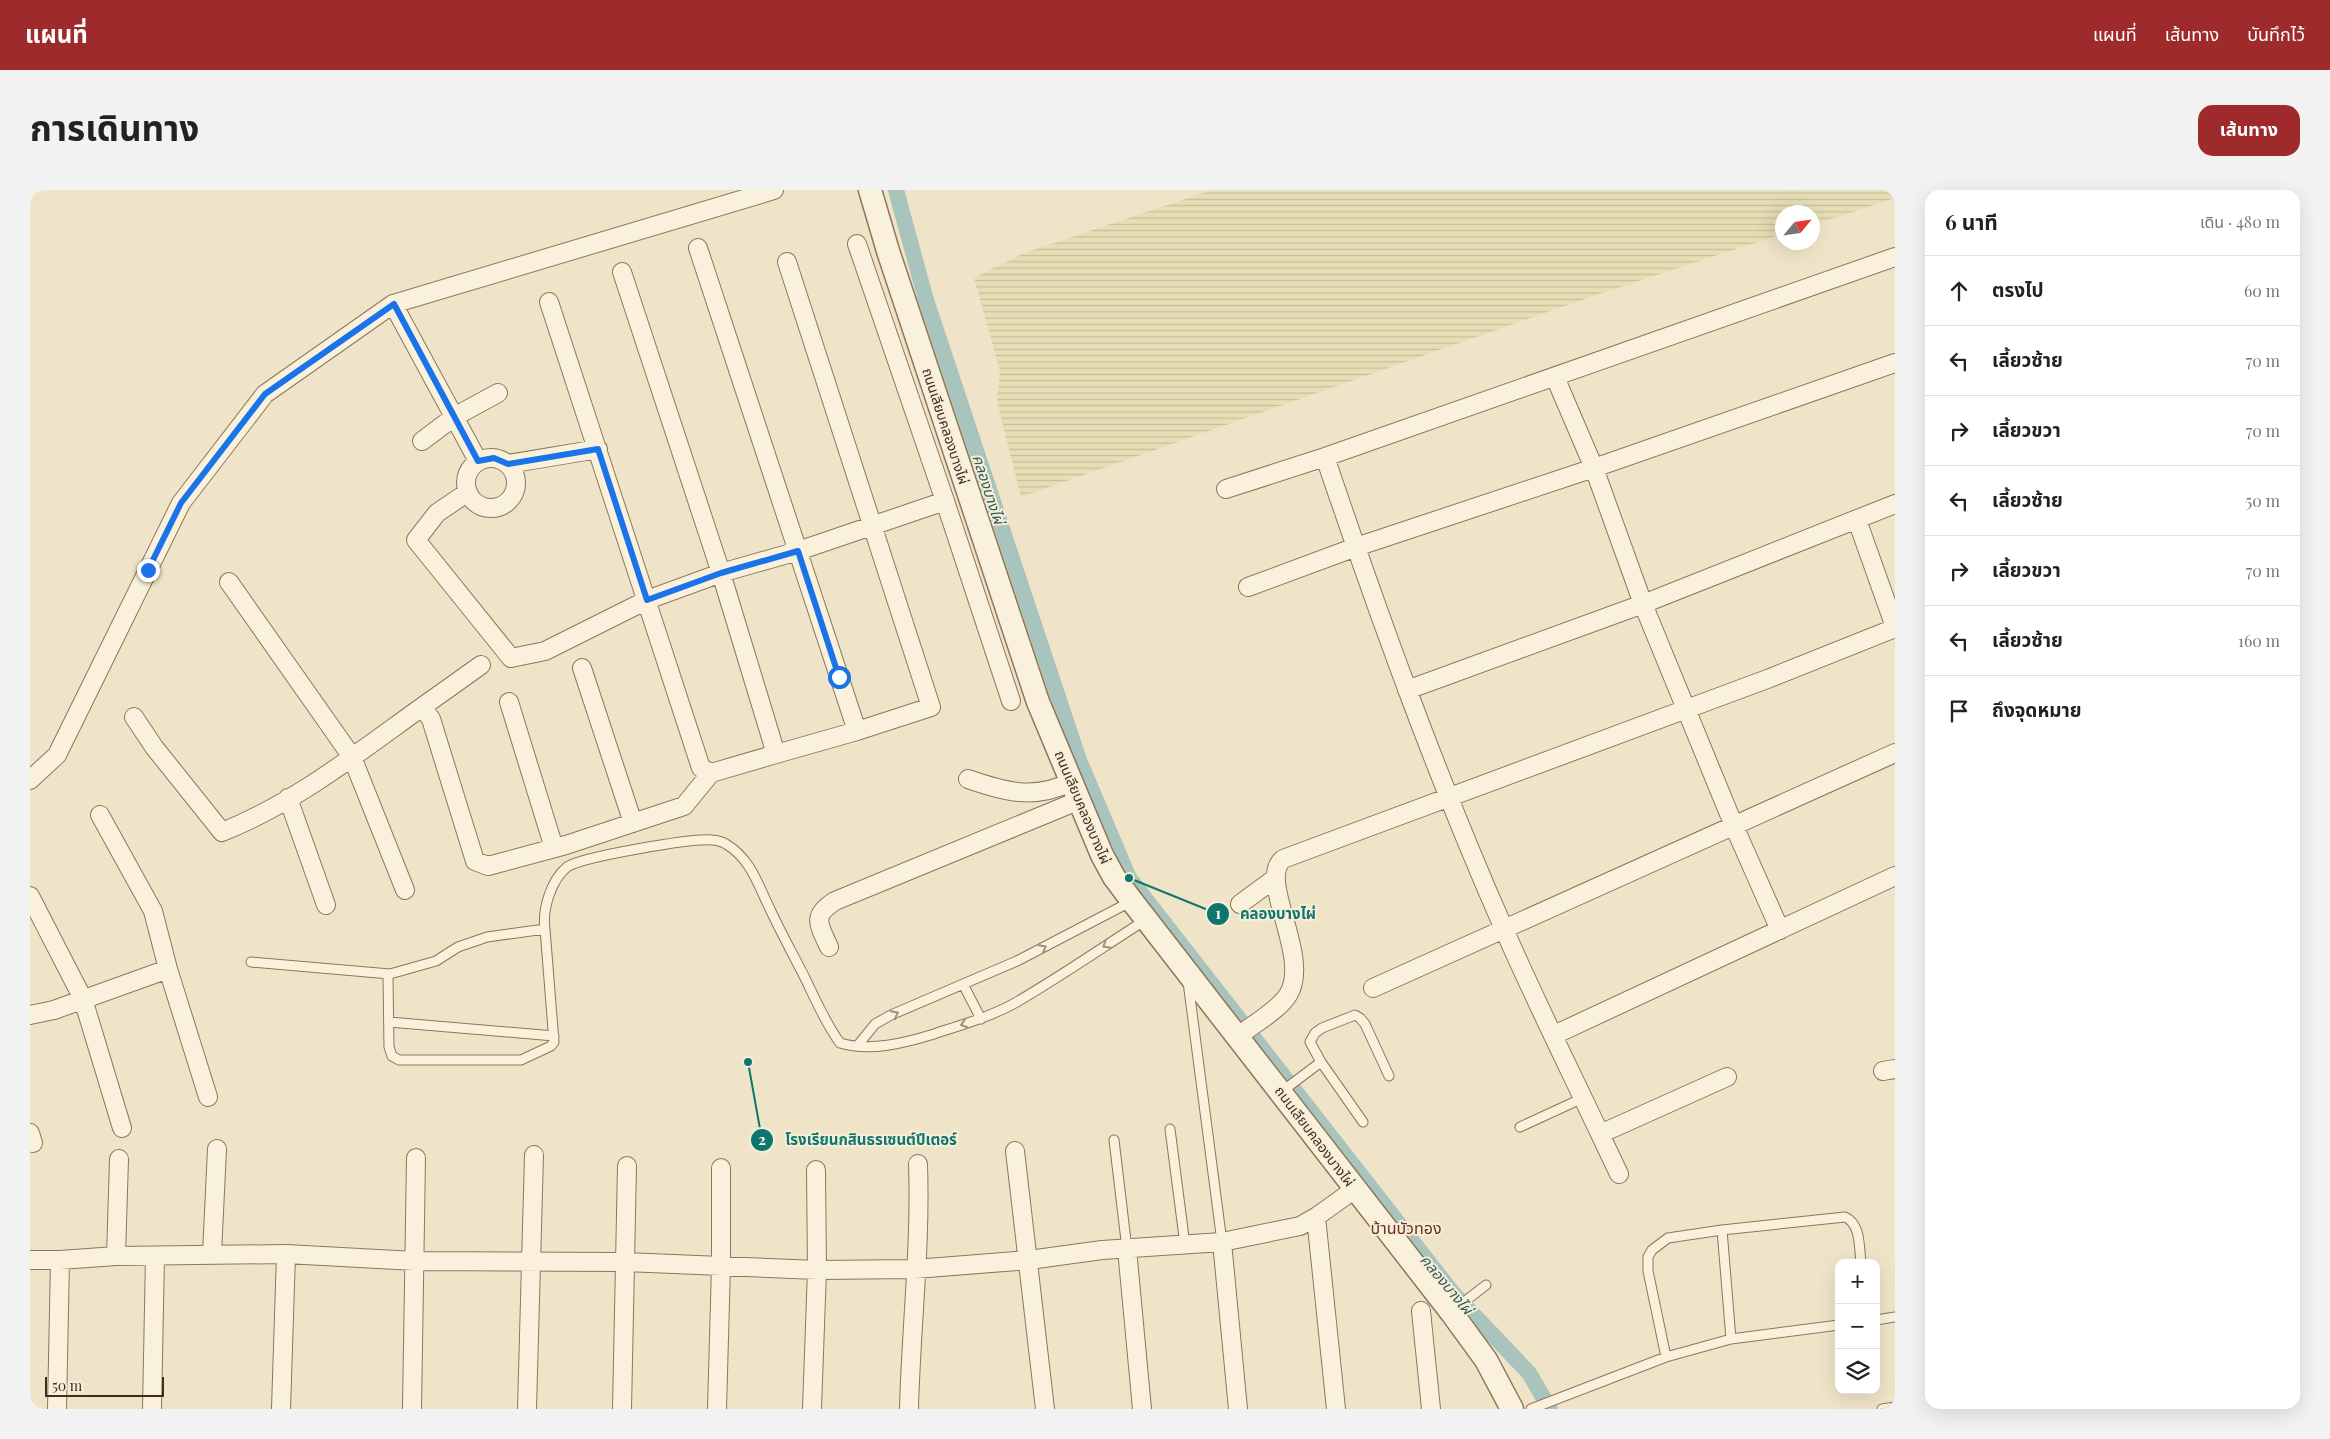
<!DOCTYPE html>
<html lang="th">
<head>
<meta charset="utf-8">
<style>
  :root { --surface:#fff; --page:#f2f2f2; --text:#222; --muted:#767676; --line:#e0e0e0; --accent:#9e2a2b }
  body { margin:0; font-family:"Playfair Display","Noto Sans Thai",serif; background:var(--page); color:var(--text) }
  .controls { position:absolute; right:15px; bottom:15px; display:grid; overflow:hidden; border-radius:10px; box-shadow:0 5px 20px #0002 }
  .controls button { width:45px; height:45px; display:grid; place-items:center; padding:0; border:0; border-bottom:1px solid var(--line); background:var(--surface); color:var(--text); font:25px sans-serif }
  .compass { position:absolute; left:1745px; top:15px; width:45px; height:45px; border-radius:50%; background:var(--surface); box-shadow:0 5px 20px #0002; rotate:61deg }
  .scale { position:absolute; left:15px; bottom:12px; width:119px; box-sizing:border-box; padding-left:5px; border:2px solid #3d2e20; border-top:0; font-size:14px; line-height:18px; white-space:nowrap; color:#3d2e20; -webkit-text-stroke:4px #f7eed8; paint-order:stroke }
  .stop { position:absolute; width:15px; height:15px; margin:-11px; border:4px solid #1a73e8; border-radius:50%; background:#fff }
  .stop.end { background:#1a73e8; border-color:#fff; box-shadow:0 1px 5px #0008 }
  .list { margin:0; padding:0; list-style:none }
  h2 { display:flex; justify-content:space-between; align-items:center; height:65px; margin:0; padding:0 20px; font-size:21px }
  h2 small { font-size:16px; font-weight:400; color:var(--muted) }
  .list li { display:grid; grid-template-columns:32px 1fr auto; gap:15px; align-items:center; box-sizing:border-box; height:70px; padding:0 20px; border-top:1px solid var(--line) }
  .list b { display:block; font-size:19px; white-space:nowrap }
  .list em { font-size:16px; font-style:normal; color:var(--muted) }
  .icon { flex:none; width:28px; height:28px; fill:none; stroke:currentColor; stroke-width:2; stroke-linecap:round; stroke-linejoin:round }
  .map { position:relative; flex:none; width:1865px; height:1219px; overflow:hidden; border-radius:15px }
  header { display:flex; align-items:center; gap:30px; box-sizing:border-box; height:70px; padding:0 25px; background:var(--accent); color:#fff }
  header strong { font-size:24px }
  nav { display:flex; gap:28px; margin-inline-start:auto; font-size:18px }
  .intro { display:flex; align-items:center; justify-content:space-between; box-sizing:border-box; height:120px; padding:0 30px }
  h1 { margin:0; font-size:35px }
  .button { padding:12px 22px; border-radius:15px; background:var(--accent); color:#fff; font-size:18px; font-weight:700 }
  main { display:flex; gap:30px; padding:0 30px }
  aside { flex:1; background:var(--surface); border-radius:15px; box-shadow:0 5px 20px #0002 }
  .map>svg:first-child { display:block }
  .farmland { fill:url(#farmland-rules) }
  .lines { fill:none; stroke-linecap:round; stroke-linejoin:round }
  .canal { stroke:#a9c4bc; stroke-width:16 }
  .service-casing { stroke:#8d765c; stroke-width:11 }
  .minor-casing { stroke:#8d765c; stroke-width:20 }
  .tertiary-casing { stroke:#8d765c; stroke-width:25 }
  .service { stroke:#faf1dc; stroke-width:9 }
  .minor { stroke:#faf1dc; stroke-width:18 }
  .tertiary { stroke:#faf1dc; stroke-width:22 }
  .oneway { stroke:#9c907e }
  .route { stroke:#1a73e8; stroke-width:6 }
  .labels { text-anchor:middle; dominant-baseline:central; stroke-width:4; stroke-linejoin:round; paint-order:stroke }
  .street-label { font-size:14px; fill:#3d2e20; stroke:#f7eed8 }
  .water-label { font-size:15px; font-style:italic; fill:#2f5d5a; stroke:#f7eed8 }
  .quarter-label { font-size:16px; fill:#6b2e1e; stroke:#f7eed8 }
  .leader { fill:none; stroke:#0f766e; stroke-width:2 }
  .callout-dot { fill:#0f766e; stroke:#f7eed8; stroke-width:2 }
  .mark-label { font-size:15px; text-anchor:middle; font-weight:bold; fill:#fff }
  .callout-label { font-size:15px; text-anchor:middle; font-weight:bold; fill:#0f766e; stroke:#f7eed8; stroke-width:4; stroke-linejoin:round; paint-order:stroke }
</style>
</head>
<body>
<header>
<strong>แผนที่</strong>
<nav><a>แผนที่</a><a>เส้นทาง</a><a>บันทึกไว้</a></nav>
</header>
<div class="intro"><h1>การเดินทาง</h1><a class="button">เส้นทาง</a></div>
<main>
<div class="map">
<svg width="1865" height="1219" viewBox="0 0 1865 1219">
  <defs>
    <pattern id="farmland-rules" width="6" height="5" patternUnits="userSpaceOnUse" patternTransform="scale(1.25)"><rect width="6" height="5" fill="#e6deb5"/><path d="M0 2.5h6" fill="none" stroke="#c6bf9b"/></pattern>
  </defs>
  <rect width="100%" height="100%" fill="#f0e4c8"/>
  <path class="farmland" d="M 1182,0 L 1865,0 L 1865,8 L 1783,35 L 1782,22 L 1752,22 L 1752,44 L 1563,106 L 991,307 L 967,212 L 970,181 L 944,88 L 994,63 Z"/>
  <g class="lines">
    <path class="canal" d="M 866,0 L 896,110 L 1049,570 L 1099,688 L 1422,1102 L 1499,1183 L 1520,1219"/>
    <defs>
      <path id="service" d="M 515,739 C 512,720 521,690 537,677 C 551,667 662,648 682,650 C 686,650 693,652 696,654 C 721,669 728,695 740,719 C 751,743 764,766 776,790 C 786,811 796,834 810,853 C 840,862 875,853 904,844 C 931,835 960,827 985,813 C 1030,787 1073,757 1117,729
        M 221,772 L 360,784 L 406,771 L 428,757 L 457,747 L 515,739 L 524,852 L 521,856 L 491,870 L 369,870 L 362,866 L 359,857 L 358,787 L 360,784
        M 1158,792 L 1192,1052
        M 933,794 L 951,829
        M 359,832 L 524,846
        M 828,855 L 845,834 L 861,825 L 987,771 L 1102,711
        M 1291,872 L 1333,932
        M 1251,902 L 1291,872 L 1280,852 L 1285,843 L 1292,838 L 1325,825 L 1330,828 L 1335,834 L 1359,886
        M 1490,937 L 1553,908
        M 1140,939 L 1155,1055
        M 1084,950 L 1097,1059
        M 1692,1040 L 1701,1149
        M 1421,1122 L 1456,1095
        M 1846,1130 L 1865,1127
        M 1636,1167 L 1618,1081 L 1618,1067 L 1622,1060 L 1638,1048 L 1692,1040 L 1815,1027 C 1831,1034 1829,1057 1831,1073
        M 1501,1219 L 1636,1167 L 1701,1149 L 1809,1135
        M 1852,1219 L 1865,1217"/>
      <path id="minor" d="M 668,58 L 827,541 L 901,517 L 757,72
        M 592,82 L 691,383 L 746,564 L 827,541
        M 519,112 L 671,578 L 681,583 L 746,564
        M 363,114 L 448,271
        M 1525,187 L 1564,278 L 1613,414 L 1704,636 L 1750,740
        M 392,251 L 424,227 L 468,203
        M 1295,267 C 1349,426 1406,585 1474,739 C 1504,808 1538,876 1570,944 L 1697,887
        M436 293a25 25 0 1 1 50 0a25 25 0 1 1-50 0Z
        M 478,274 L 568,259
        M 1196,299 L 1295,267 L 1865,67
        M 438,302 L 407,323 L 386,350 L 481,468 L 515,461 L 617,410 L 691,383 L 768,361 L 915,311 L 827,54
        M 915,311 L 981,511
        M 1827,330 L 1865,437
        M 199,392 L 322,567 L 375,700
        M 1218,397 L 1326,357 L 1564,278 L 1865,173
        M 451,475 L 392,517 L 401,529 L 445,671 L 458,676 L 536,655 L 654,616 L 681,583
        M 552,478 L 603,633
        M 1377,500 L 1613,414 L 1865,314
        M 479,512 L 524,658
        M 104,527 L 124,557 L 192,642 C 265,613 329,562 392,517
        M 938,589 C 975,602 1004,610 1041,592
        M 0,590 L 27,565 L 151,313 L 235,204 L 363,114 L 744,0
        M 258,608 L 296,715
        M 0,706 L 53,809 L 92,938
        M 1210,714 L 1244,689
        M 799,757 C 789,735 781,726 805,711 L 1050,610
        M 138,779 L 178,907
        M 1343,798 L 1865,563
        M 0,825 L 24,820 L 138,779 L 123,721 L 70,625
        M 1524,845 L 1865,686
        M 1207,847 C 1222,835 1249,820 1258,805 C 1282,767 1227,690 1253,669 L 1740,488 L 1865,438
        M 1853,881 L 1865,879
        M 0,943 L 3,953
        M 1570,944 L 1589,984
        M 985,961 L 1015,1219
        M 1286,1027 L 1306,1219
        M 1192,1052 L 1208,1219
        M 1097,1059 L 1112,1219
        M 182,1064 L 187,959
        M 86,1066 L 89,969
        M 0,1070 L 30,1070 L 86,1066 L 256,1064 L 385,1071 L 595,1072 L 787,1080 L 885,1079 L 999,1070 L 1072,1060 L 1192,1052 L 1270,1036 L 1286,1027 L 1325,999
        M 1391,1121 L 1401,1219
        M 27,1219 L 30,1070
        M 122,1219 L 125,1066
        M 251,1219 L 256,1064
        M 382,1219 L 386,968
        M 497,1219 L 504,965
        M 592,1219 L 597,976
        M 687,1219 L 691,1076 L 691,978
        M 782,1219 L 787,1080 L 786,980
        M 879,1219 C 881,1137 891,1056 888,974"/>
      <path id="tertiary" d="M 840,0 L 858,61 L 1008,512 L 1072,665 L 1084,687 L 1102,711 L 1421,1122 L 1456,1170 L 1482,1219"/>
    </defs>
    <use href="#service" class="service-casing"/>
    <use href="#minor" class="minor-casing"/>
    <use href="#tertiary" class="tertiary-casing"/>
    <use href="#service" class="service"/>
    <use href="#minor" class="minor"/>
    <use href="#tertiary" class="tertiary"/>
  </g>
  <defs><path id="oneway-chevron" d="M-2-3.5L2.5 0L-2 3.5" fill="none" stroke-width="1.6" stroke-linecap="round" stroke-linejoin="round" transform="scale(1.25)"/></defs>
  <g class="oneway">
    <use href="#oneway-chevron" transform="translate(1076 755) rotate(148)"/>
    <use href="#oneway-chevron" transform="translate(1013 758) rotate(-28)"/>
    <use href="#oneway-chevron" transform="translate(865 824) rotate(-28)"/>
    <use href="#oneway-chevron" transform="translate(934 834) rotate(162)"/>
  </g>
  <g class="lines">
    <path class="route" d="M 118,380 L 151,313 L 235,204 L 364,114 L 448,271 L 464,268 L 478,274 L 568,259 L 617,410 L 691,383 L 768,361 L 809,487"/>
  </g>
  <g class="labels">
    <g class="street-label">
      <text transform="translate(916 236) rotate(72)">ถนนเลียบคลองบางไผ่</text>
      <text transform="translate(1053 617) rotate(67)">ถนนเลียบคลองบางไผ่</text>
      <text transform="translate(1285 946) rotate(53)">ถนนเลียบคลองบางไผ่</text>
    </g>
    <g class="water-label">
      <text transform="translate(959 299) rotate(72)">คลองบางไผ่</text>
      <text transform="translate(1417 1094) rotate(50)">คลองบางไผ่</text>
    </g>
    <g class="quarter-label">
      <text x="1376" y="1037">บ้านบัวทอง</text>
    </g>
  </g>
  <path class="leader" d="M1099 688L1188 724M718 872L732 950"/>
  <g class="callout-dot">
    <circle cx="1099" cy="688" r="5"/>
    <circle cx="718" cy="872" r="5"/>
    <circle cx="1188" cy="724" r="12"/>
    <circle cx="732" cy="950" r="12"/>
  </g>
  <g class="mark-label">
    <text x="1188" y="729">1</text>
    <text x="732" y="955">2</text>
  </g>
  <g class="callout-label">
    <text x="1248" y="729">คลองบางไผ่</text>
    <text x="841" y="955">โรงเรียนกสินธรเซนต์ปีเตอร์</text>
  </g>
</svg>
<div class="controls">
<button>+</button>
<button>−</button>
<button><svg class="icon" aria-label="layers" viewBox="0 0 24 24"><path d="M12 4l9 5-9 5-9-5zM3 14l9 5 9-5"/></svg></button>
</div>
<svg class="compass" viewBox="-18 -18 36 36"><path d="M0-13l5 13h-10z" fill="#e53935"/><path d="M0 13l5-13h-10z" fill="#767676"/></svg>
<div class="scale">50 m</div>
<div class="stop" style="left:809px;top:487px"></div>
<div class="stop end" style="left:118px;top:380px"></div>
</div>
<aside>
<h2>6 นาที<small>เดิน · 480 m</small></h2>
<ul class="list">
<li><svg class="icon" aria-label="ahead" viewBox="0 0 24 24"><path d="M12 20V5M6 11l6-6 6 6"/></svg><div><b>ตรงไป</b></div><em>60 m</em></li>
<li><svg class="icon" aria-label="left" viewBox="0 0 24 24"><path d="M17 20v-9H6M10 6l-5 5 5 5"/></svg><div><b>เลี้ยวซ้าย</b></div><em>70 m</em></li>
<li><svg class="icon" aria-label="right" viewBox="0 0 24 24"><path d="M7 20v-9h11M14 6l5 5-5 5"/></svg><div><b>เลี้ยวขวา</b></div><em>70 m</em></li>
<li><svg class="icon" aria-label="left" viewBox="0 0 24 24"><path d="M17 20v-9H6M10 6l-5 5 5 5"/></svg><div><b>เลี้ยวซ้าย</b></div><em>50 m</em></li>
<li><svg class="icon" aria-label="right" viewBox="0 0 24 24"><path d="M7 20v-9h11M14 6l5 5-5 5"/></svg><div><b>เลี้ยวขวา</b></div><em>70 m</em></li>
<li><svg class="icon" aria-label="left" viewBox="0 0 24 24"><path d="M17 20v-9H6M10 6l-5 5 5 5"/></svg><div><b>เลี้ยวซ้าย</b></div><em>160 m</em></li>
<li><svg class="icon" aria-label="arrive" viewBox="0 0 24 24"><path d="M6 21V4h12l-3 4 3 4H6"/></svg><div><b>ถึงจุดหมาย</b></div></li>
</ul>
</aside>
</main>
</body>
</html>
